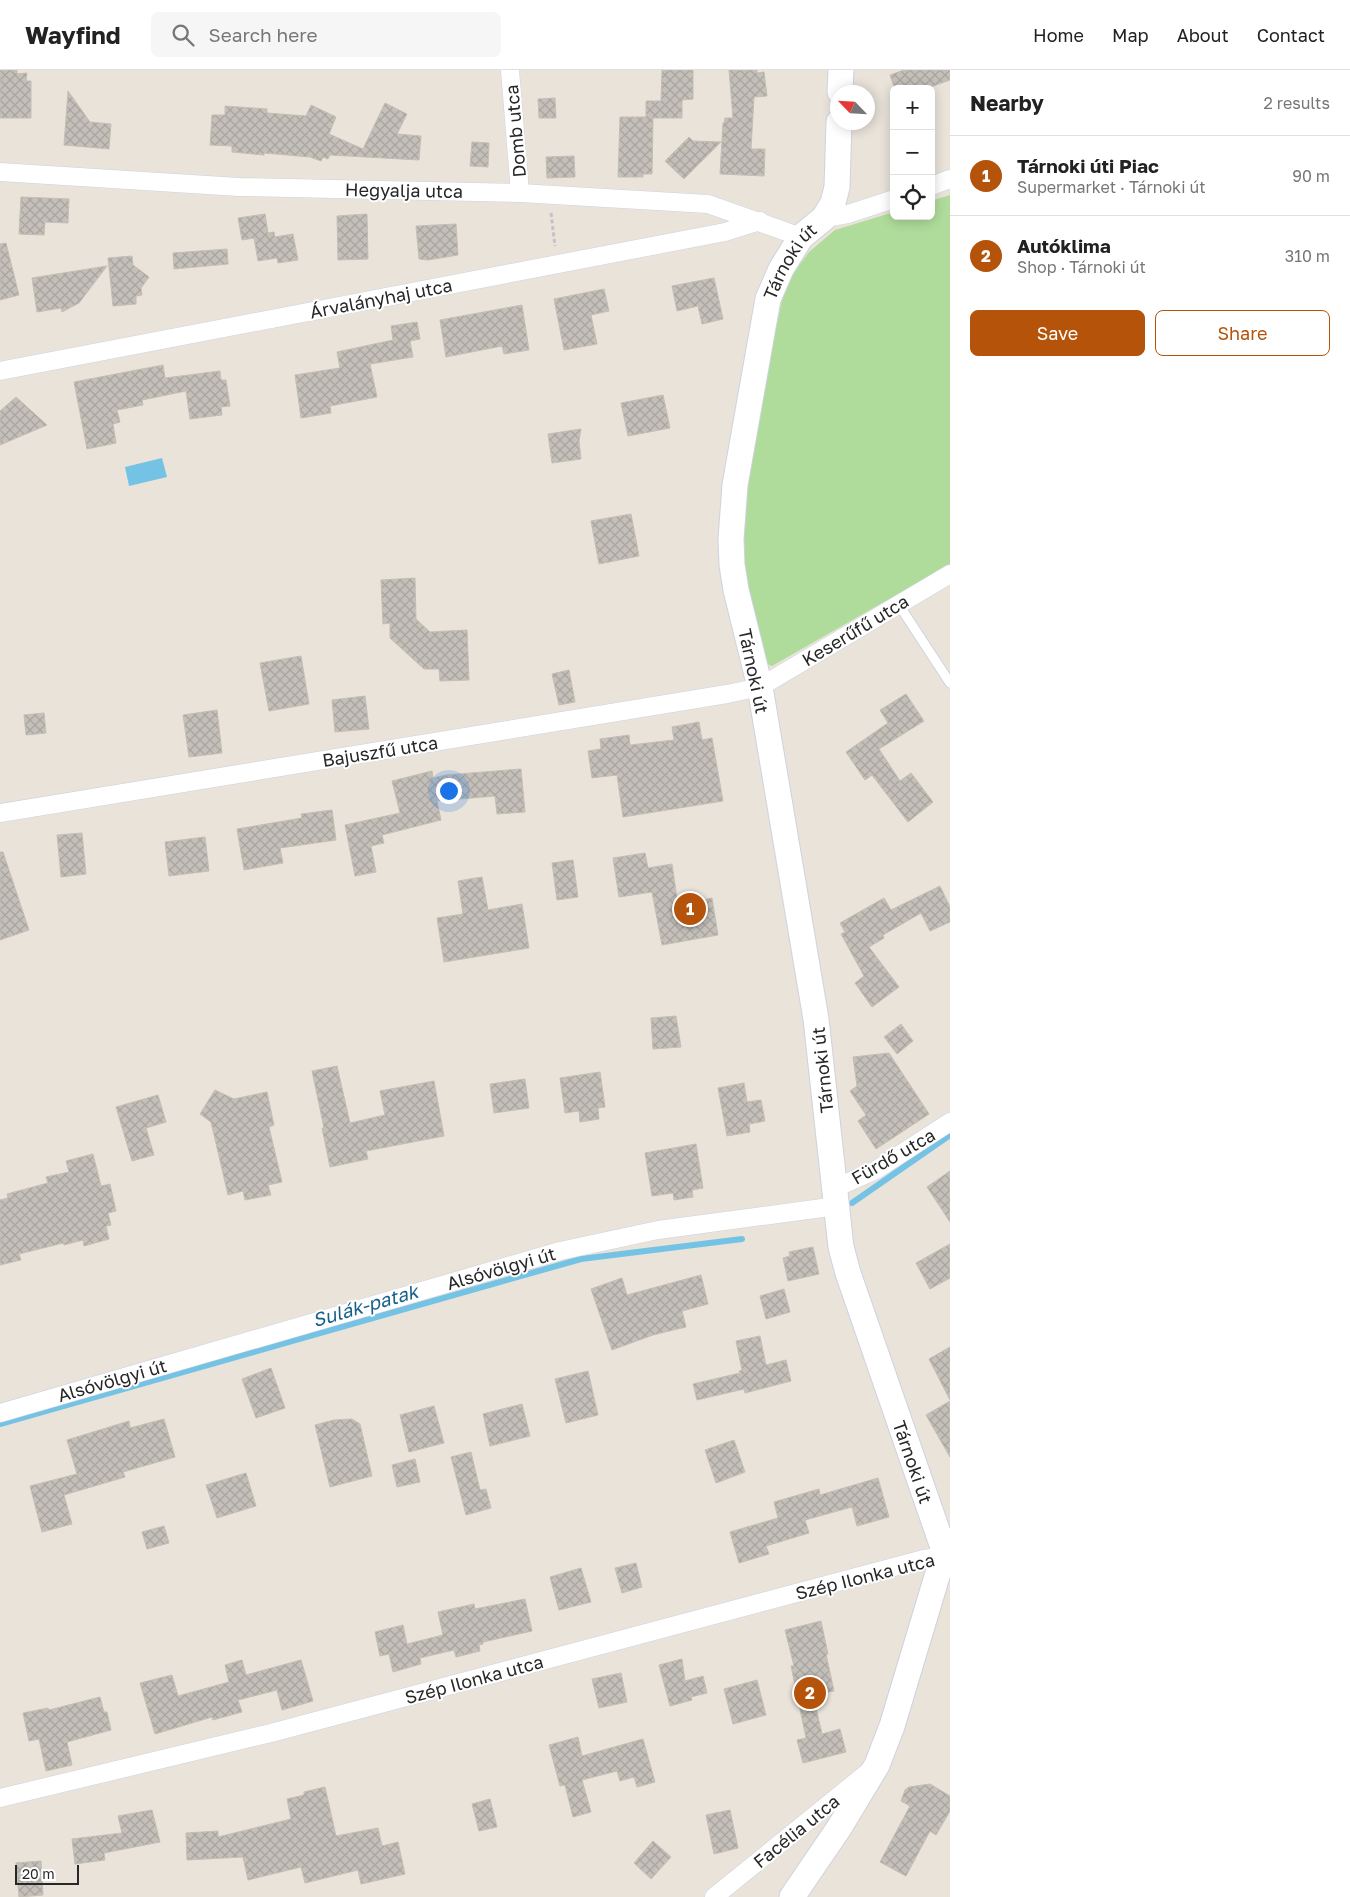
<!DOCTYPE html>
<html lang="en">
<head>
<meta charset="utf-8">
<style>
  :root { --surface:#fff; --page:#f6f6f6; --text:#222; --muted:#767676; --line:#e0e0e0; --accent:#b45309 }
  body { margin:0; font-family:"Golos Text",sans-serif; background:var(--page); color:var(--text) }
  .controls { position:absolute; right:15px; top:15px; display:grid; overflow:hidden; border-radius:8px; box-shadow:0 2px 12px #0003 }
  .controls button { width:45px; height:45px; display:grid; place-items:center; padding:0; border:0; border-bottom:1px solid var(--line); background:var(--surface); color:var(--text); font:25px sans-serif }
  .compass { position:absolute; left:830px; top:15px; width:45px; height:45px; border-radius:50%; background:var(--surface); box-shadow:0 2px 12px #0003; rotate:295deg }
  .scale { position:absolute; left:15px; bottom:12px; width:64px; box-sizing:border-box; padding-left:5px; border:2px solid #272727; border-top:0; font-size:14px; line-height:18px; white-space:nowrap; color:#272727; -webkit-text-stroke:4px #fff; paint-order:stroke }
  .you { position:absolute; left:448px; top:720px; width:18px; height:18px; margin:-12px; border:4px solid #fff; border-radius:50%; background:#1a73e8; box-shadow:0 0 0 8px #1a73e833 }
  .badge { display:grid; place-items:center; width:32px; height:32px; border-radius:50%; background:var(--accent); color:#fff; font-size:16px; font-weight:700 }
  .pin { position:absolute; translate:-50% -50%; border:2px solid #fff; box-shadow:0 1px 5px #0006 }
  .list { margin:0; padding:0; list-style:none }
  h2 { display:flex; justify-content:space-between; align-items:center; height:65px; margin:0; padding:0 20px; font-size:21px }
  h2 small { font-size:16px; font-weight:400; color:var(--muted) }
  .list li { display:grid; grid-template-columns:32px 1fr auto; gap:15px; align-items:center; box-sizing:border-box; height:80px; padding:0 20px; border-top:1px solid var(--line) }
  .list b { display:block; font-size:19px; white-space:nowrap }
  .list p { margin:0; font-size:16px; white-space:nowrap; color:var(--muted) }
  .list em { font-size:16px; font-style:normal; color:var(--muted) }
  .actions { display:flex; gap:10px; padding:15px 20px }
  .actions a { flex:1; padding:11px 0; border:1px solid var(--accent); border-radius:8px; text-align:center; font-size:18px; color:var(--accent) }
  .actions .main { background:var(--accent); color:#fff }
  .icon { flex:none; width:28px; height:28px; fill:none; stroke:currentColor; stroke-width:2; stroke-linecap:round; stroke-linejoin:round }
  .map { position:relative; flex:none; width:950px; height:1827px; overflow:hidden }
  header { display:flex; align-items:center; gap:30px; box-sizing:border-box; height:70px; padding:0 25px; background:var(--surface); border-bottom:1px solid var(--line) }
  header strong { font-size:24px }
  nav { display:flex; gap:28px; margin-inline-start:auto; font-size:18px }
  .search { width:350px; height:45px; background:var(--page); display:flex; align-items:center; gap:12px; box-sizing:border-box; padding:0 18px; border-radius:8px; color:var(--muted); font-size:19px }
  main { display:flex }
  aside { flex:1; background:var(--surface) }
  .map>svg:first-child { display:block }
  .grass { fill:#afdc9a }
  .water { fill:#74c3e4 }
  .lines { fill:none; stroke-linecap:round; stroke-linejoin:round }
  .stream { stroke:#74c3e4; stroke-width:6 }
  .building { fill:url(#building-cross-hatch); stroke:#c4beb4 }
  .lane-casing { stroke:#cfd2df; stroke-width:11 }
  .street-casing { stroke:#cfd2df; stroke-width:19 }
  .secondary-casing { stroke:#cfd2df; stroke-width:27 }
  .path { stroke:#c3c3c3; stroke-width:3; stroke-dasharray:4 2.5; stroke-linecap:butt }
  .lane { stroke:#fff; stroke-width:9 }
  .street { stroke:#fff; stroke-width:18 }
  .secondary { stroke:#fff; stroke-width:25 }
  .labels { text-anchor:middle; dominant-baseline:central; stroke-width:4; stroke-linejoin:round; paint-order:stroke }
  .street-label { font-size:18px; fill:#272727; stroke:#fff }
  .water-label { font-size:19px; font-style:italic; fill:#17618b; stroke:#fff }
</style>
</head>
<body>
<header>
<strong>Wayfind</strong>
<div class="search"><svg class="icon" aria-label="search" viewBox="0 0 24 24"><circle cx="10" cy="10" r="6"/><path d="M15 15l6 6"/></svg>Search here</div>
<nav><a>Home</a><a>Map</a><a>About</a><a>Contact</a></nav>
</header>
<main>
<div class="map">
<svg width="950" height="1827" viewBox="0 0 950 1827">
  <defs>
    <pattern id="building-cross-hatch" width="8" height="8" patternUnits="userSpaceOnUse" patternTransform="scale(1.25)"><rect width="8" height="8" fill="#c4bfb9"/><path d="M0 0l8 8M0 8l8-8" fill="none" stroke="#a8a49f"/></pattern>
  </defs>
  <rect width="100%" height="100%" fill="#e9e3da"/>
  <path class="grass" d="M 950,125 L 950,494 L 772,596 L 766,594 L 745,511 L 741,478 L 747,395 L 782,230 L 793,204 L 809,182 L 835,160 L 894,142 L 894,146 L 931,146 L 931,131 Z"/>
  <path class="water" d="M 162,388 L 167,407 L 129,416 L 125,397 Z"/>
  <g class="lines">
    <path class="stream" d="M 852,1133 L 950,1065
      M 0,1354 L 581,1189 L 742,1169"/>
  </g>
  <path class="building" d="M 0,0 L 17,0 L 17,4 L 27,3 L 26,11 L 31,11 L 31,48 L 0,48 Z
    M 662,0 L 693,0 L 693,29 L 682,30 L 682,48 L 649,48 L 653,48 L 652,104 L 643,104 L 643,107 L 618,107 L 620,47 L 646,47 L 646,31 L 661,31 Z
    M 729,0 L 757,0 L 757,3 L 764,2 L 767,26 L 754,27 L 751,79 L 765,79 L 764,106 L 720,104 L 723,53 L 724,53 L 725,48 L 733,48 Z
    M 904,0 L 950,0 L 950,10 L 925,19 L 895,19 L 890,5 Z
    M 68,21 L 90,52 L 111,54 L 109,79 L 64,75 Z
    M 555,28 L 556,48 L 539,48 L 538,29 Z
    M 385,33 L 407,44 L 397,64 L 421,66 L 419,90 L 330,85 L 328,89 L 323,87 L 321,91 L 310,87 L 264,83 L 264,85 L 232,82 L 232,76 L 210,75 L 212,45 L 225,45 L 225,36 L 267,39 L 267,43 L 306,46 L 311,35 L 336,47 L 329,64 L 363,79 Z
    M 689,67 L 693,71 L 721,72 L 684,109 L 665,91 Z
    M 472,72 L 489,73 L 488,97 L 470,96 Z
    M 574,86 L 575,107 L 547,108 L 546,87 Z
    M 21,127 L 69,129 L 68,153 L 45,152 L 44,165 L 19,164 Z
    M 265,144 L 268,163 L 274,162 L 275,167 L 293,164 L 298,190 L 278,193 L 277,188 L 258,191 L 254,168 L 242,170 L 238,148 Z
    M 367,144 L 368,189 L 338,190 L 337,146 Z
    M 456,154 L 458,185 L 428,190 L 419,189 L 416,156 Z
    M 6,173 L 19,225 L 0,230 L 0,174 Z
    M 227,179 L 228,194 L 174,199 L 173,183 Z
    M 132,186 L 133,195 L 149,207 L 141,218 L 142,225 L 136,226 L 136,234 L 113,236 L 108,188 Z
    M 107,196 L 79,233 L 62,242 L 61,238 L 37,242 L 32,208 Z
    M 714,208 L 723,249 L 702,254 L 698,236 L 677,241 L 672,216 Z
    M 604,219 L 609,241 L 591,245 L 597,274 L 564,280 L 554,229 Z
    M 522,235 L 529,280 L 504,284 L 502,276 L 446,287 L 440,250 Z
    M 417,252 L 420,269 L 410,271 L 413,287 L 370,294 L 377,327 L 330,336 L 331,343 L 301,348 L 295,305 L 340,298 L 337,282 L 393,270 L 391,256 Z
    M 163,295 L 165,308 L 220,301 L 221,310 L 226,310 L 230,336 L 221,337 L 222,345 L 190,349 L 186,321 L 142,330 L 143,335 L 117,340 L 120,352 L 113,354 L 116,373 L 87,379 L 74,312 Z
    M 663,325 L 670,358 L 628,366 L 621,333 Z
    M 16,327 L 47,355 L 0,375 L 0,341 Z
    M 581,359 L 579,371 L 581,389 L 552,393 L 548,364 Z
    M 631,444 L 639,486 L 599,494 L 591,451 Z
    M 415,508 L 416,549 L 430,562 L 467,560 L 469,610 L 440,611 L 439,599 L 424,599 L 390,568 L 390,553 L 383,554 L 381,510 Z
    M 301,586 L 309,634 L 269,641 L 260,593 Z
    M 569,600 L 575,632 L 559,635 L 552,604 Z
    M 906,624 L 924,651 L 879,679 L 900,711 L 911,703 L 933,732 L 908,752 L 872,705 L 865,710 L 846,682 L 888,653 L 880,640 Z
    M 365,626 L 369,659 L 335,662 L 332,630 Z
    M 217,640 L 222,683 L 189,687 L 183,645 Z
    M 44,643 L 46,663 L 26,665 L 24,645 Z
    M 699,652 L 702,670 L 712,668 L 723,731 L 623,747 L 617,705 L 592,708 L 588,681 L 601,679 L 600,669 L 629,665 L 630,675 L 674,670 L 672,657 Z
    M 521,699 L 525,742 L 497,744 L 495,726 L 437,731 L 441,750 L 382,765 L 384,773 L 371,776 L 376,802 L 355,806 L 345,755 L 400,743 L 392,711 L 432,701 L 433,708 L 446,705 Z
    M 332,740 L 336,770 L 280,778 L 283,793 L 244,800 L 237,759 L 302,748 L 301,744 Z
    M 82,763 L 86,804 L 61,807 L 57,765 Z
    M 205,767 L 209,801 L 169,806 L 165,772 Z
    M 0,782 L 3,782 L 29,860 L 0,870 Z
    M 645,783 L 648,798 L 672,794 L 678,835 L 712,828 L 718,865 L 662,875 L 652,822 L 619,827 L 613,788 Z
    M 573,790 L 578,827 L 557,830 L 552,793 Z
    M 482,807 L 488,840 L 522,834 L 529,878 L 444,892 L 437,848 L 463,844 L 458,811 Z
    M 940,816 L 950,837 L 950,852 L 930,861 L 921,843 L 883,865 L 884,868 L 869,877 L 899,917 L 872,937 L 855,913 L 864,906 L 841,864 L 845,862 L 840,853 L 884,828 L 891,840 Z
    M 676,946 L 681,977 L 653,979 L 651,948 Z
    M 901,954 L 913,971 L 897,984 L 884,967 Z
    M 889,983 L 929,1044 L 876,1079 L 858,1051 L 866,1045 L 850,1021 L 857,1016 L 853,987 Z
    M 337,996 L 350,1053 L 385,1045 L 380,1021 L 434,1011 L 444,1066 L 366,1081 L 368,1089 L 330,1097 L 322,1058 L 324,1058 L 312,1001 Z
    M 600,1002 L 605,1037 L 598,1038 L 599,1049 L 580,1052 L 579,1041 L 565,1043 L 560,1008 Z
    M 525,1009 L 529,1038 L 494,1043 L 490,1014 Z
    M 744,1013 L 747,1032 L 761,1030 L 765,1051 L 749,1054 L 750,1062 L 727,1066 L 718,1018 Z
    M 215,1020 L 234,1029 L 267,1022 L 274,1055 L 269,1057 L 282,1112 L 268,1115 L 271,1125 L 245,1130 L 243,1121 L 228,1125 L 211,1052 L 200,1044 Z
    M 158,1025 L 166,1052 L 146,1058 L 154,1085 L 132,1091 L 116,1037 Z
    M 696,1074 L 703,1118 L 692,1120 L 693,1127 L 674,1130 L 673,1123 L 652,1126 L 645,1083 Z
    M 93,1084 L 101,1116 L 110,1114 L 116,1141 L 108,1143 L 111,1155 L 106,1156 L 109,1169 L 84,1176 L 83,1170 L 64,1175 L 63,1173 L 19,1184 L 21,1190 L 0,1195 L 0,1130 L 8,1128 L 7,1124 L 48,1113 L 46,1107 L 69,1102 L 66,1091 Z
    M 950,1101 L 950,1152 L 927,1117 Z
    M 950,1174 L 950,1208 L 930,1219 L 916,1193 Z
    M 813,1177 L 819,1204 L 788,1211 L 783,1188 L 790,1186 L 789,1182 Z
    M 701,1205 L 708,1234 L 682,1241 L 686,1257 L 653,1265 L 612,1280 L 591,1219 L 622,1208 L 627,1225 Z
    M 784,1219 L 790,1242 L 766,1249 L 760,1226 Z
    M 760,1266 L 766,1295 L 786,1290 L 791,1311 L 745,1323 L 744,1319 L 697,1330 L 693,1314 L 740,1303 L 739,1301 L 742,1300 L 736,1271 Z
    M 950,1277 L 950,1330 L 929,1289 Z
    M 271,1298 L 285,1338 L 256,1348 L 242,1309 Z
    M 588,1301 L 598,1345 L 566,1353 L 555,1309 Z
    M 950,1331 L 950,1387 L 926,1345 Z
    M 522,1334 L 530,1366 L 490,1376 L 483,1344 Z
    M 434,1336 L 444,1373 L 409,1382 L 400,1345 Z
    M 164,1349 L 175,1387 L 123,1402 L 125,1407 L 64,1425 L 72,1454 L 42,1462 L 30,1416 L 77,1404 L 67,1370 L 129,1351 L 130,1358 Z
    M 352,1349 L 360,1354 L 372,1406 L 330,1417 L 315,1355 L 334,1350 Z
    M 734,1370 L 745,1402 L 716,1413 L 705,1380 Z
    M 471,1382 L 480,1420 L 486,1419 L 491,1438 L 466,1445 L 451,1387 Z
    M 415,1389 L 420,1412 L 397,1417 L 392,1395 Z
    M 246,1403 L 256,1436 L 217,1448 L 206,1415 Z
    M 878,1408 L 889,1447 L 857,1456 L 852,1437 L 805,1450 L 809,1463 L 766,1476 L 769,1484 L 739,1493 L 730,1462 L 778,1448 L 774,1432 L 819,1419 L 820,1425 Z
    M 164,1456 L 169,1473 L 147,1479 L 142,1462 Z
    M 636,1493 L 642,1517 L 622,1523 L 615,1498 Z
    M 581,1498 L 591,1532 L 559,1540 L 550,1507 Z
    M 525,1529 L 532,1561 L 483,1572 L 483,1574 L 479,1575 L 480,1581 L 456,1587 L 454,1580 L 420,1588 L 421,1594 L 393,1602 L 389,1584 L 380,1586 L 375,1562 L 403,1555 L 407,1574 L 443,1565 L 438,1542 L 474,1534 L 475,1539 Z
    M 821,1551 L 828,1584 L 826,1584 L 834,1621 L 813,1625 L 822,1664 L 840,1659 L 846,1682 L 803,1693 L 797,1670 L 806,1668 L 791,1596 L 794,1596 L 785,1560 Z
    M 682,1589 L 685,1611 L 703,1606 L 707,1623 L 691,1627 L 692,1630 L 670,1636 L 659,1595 Z
    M 242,1590 L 246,1605 L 301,1590 L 313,1631 L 282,1640 L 277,1620 L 238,1630 L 242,1642 L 213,1650 L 212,1647 L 155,1664 L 140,1613 L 172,1605 L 178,1626 L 229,1612 L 225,1595 Z
    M 621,1603 L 627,1632 L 599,1638 L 592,1609 Z
    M 757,1610 L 766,1645 L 733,1654 L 724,1619 Z
    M 100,1627 L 104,1642 L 107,1642 L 111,1660 L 67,1672 L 72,1695 L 46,1701 L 39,1669 L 29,1671 L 23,1643 L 48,1638 L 49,1640 Z
    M 578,1667 L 582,1686 L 643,1669 L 655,1712 L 637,1717 L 634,1707 L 620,1711 L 617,1701 L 582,1710 L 591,1742 L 573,1747 L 565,1715 L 560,1716 L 549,1675 Z
    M 930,1714 L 950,1726 L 950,1741 L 936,1765 L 930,1761 L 906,1806 L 880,1792 L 910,1736 L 901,1731 L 905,1720 L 909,1717 Z
    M 325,1717 L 336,1766 L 378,1758 L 382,1776 L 398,1772 L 405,1804 L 361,1814 L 358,1800 L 305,1813 L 301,1797 L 248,1810 L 243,1787 L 187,1790 L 186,1763 L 218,1761 L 218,1767 L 291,1749 L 287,1729 L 304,1725 L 304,1722 Z
    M 490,1729 L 497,1757 L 479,1761 L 472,1734 Z
    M 152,1740 L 160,1772 L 104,1783 L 105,1790 L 75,1794 L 72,1769 L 122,1763 L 118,1746 Z
    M 730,1740 L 738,1778 L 714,1784 L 706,1745 Z
    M 653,1771 L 671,1787 L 651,1809 L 634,1793 Z
    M 41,1791 L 43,1825 L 19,1827 L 16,1793 Z"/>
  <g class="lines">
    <defs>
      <path id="lane" d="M 899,535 L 950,613"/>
      <path id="street" d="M 510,0 L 520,123
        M 0,102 L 239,117 L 520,123 L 708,134 L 801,167
        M 931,116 L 950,109
        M 824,148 L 848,144 L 894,129
        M 0,301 L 725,162 L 760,151
        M 0,743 L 727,624 L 760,617 L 950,504
        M 835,1118 L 876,1100 L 950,1052
        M 0,1343 L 560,1181 L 658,1160 L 837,1136
        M 0,1728 L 271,1663 L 924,1489 L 946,1486
        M 714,1827 L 867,1703"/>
      <g id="secondary">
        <path d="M 840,22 L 841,0"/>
        <path id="s1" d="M 792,1827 L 839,1758 L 877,1695 L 892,1656 L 938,1503 L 946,1486 L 848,1203 L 841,1177 L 816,949 L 760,617 L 736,520 L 732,495 L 731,469 L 735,415 L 768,229 L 781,199 L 801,167 L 824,148 L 833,133 L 837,117 L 839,52"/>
      </g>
    </defs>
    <use href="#lane" class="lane-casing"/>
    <use href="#street" class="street-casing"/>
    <use href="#secondary" class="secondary-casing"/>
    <path class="path" d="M 551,143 L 555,176"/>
    <use href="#lane" class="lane"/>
    <use href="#street" class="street"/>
    <use href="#secondary" class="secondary"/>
  </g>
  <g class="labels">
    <g class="street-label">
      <text transform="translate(515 61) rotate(-95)">Domb utca</text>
      <text transform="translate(404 120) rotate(1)">Hegyalja utca</text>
      <text stroke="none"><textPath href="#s1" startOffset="1708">Tárnoki út</textPath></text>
      <text transform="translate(381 228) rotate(-11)">Árvalányhaj utca</text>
      <text transform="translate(855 560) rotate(-31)">Keserűfű utca</text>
      <text transform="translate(754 601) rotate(78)">Tárnoki út</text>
      <text transform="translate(380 681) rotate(-9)">Bajuszfű utca</text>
      <text transform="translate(822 1000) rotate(-96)">Tárnoki út</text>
      <text transform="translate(893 1086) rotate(-30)">Fürdő utca</text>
      <text transform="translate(501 1198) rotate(-16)">Alsóvölgyi út</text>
      <text transform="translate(112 1310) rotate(-16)">Alsóvölgyi út</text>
      <text transform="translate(913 1392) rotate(71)">Tárnoki út</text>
      <text transform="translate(865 1506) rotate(-14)">Szép Ilonka utca</text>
      <text transform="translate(474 1609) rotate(-15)">Szép Ilonka utca</text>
      <text transform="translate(796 1761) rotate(-39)">Facélia utca</text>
    </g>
    <g class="water-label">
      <text transform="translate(365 1235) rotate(-16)">Sulák-patak</text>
    </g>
  </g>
</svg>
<div class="controls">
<button>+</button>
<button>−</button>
<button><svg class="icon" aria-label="locate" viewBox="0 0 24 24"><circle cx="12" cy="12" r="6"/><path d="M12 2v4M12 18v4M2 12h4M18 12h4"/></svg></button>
</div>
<svg class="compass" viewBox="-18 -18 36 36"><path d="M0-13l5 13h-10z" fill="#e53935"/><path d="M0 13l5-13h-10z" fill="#767676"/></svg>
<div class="scale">20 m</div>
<div class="you"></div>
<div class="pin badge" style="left:690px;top:839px">1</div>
<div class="pin badge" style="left:810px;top:1623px">2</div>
</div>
<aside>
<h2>Nearby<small>2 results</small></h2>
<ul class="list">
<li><span class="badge">1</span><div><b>Tárnoki úti Piac</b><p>Supermarket · Tárnoki út</p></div><em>90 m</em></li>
<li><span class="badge">2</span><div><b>Autóklima</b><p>Shop · Tárnoki út</p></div><em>310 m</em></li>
</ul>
<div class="actions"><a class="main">Save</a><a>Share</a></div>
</aside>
</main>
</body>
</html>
